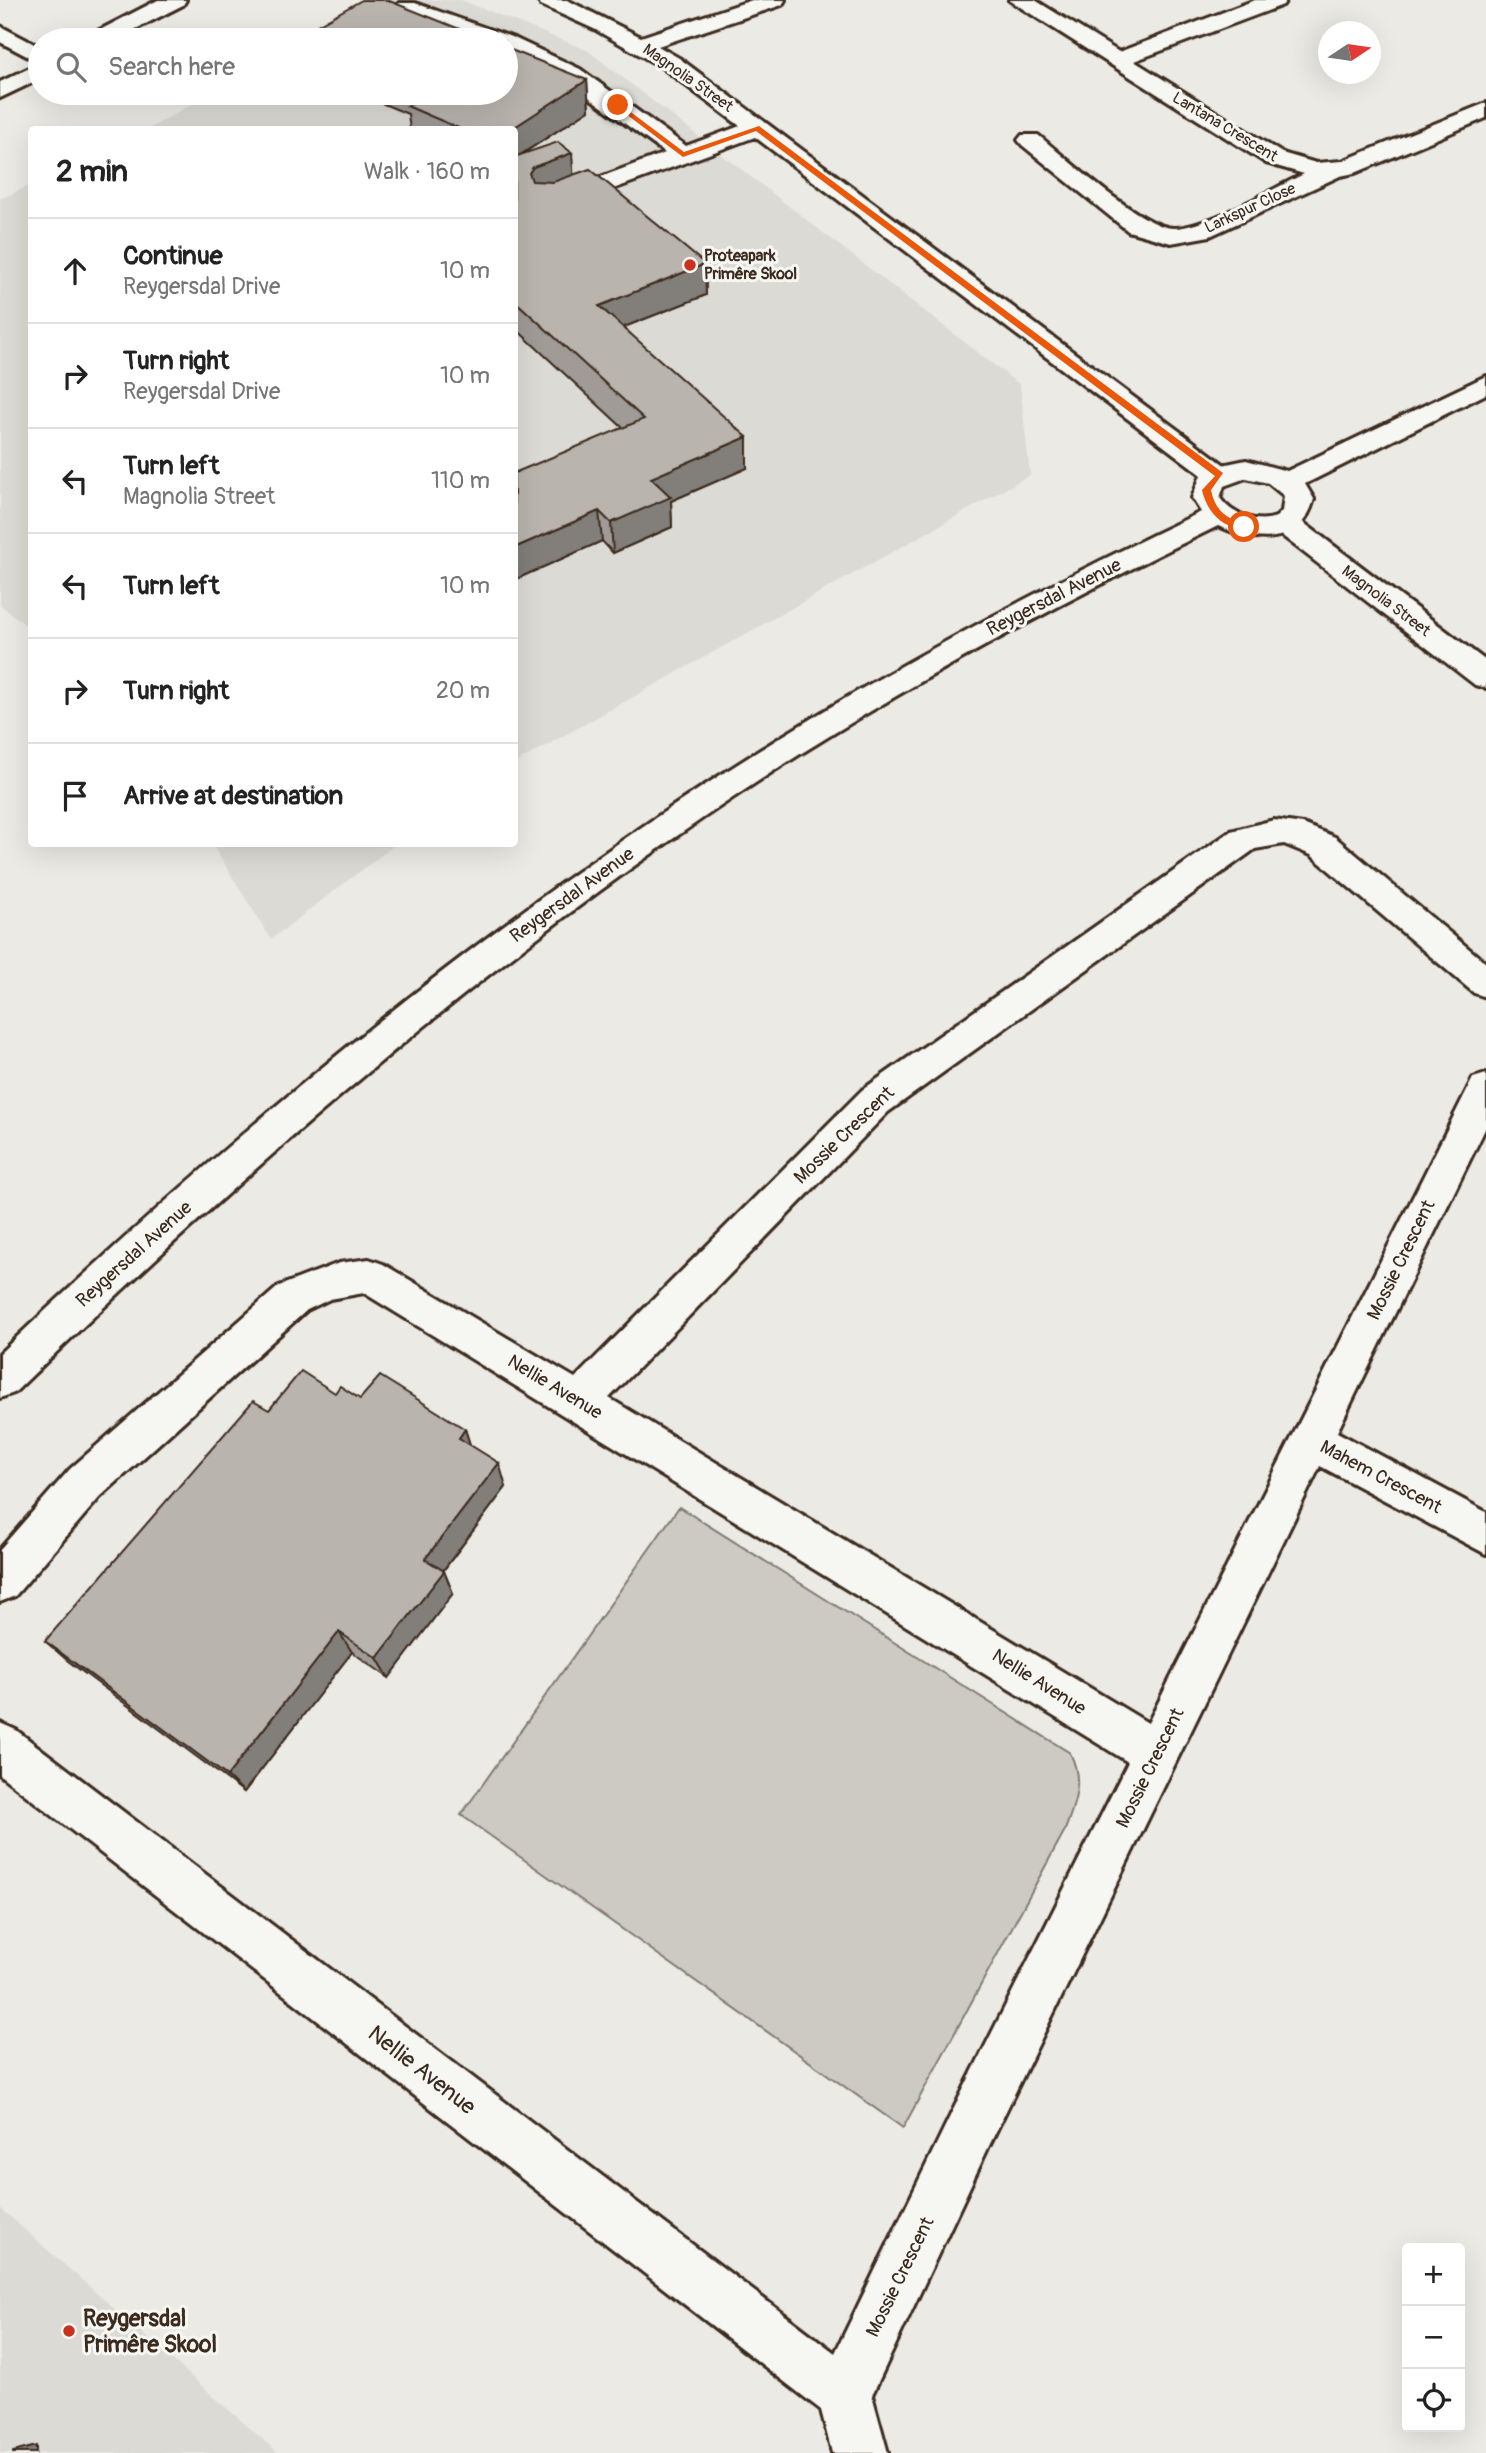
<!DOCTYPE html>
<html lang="en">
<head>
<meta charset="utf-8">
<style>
  :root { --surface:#fff; --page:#f6f6f6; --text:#222; --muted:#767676; --line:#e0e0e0 }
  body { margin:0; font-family:Pangolin,sans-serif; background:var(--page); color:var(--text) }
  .controls { position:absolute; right:21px; bottom:21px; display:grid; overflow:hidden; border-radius:7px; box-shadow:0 7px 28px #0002 }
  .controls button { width:63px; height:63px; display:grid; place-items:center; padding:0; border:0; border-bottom:2px solid var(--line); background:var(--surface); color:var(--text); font:35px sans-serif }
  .compass { position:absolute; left:1318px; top:21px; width:63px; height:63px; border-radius:50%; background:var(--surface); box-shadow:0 7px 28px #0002; rotate:77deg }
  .stop { position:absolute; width:21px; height:21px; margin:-16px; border:5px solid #ea580c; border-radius:50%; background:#fff }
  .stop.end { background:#ea580c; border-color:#fff; box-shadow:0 2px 7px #0008 }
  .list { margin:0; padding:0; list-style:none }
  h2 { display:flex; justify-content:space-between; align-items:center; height:91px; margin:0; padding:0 28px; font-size:30px }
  h2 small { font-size:23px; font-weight:400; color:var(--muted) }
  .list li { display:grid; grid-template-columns:46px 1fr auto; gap:21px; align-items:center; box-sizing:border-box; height:105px; padding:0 28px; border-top:2px solid var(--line) }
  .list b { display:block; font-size:26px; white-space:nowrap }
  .list p { margin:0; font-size:23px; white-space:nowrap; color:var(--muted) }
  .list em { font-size:23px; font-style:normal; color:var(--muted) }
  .icon { flex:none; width:38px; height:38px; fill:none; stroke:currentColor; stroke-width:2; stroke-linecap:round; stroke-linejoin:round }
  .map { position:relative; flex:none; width:1486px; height:2453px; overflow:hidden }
  .search { position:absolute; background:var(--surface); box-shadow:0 7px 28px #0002; left:28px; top:28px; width:490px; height:77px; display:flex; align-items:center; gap:18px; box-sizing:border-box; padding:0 24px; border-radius:38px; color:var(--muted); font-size:26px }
  .panel { position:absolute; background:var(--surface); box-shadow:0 7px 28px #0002; left:28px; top:126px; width:490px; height:721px; border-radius:7px }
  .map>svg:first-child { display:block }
  .built { fill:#dcdad4 }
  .green { fill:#cdcac4; stroke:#847a71; stroke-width:2 }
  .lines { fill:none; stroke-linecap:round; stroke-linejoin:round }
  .minor-casing { stroke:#3b2a1e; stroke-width:6 }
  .major-casing { stroke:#3b2a1e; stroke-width:6 }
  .minor { fill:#f6f6f2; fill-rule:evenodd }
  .major { fill:#f6f6f2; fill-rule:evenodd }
  .wall { fill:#a09b96; stroke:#3b2a1e; stroke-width:2 }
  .shaded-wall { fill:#827e7a; stroke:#3b2a1e; stroke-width:2 }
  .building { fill:#bab4ae; stroke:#3b2a1e; stroke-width:2 }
  .route { fill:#ea580c }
  .poi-dot { fill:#c8321e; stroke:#f6f6f2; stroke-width:2.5 }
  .labels { text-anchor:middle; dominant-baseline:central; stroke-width:6; stroke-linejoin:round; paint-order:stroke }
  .far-street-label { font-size:16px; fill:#3b2a1e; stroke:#f6f6f2 }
  .far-poi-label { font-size:16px; font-weight:bold; fill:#3b2a1e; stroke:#f6f6f2; text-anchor:start }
  .street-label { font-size:19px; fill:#3b2a1e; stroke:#f6f6f2 }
  .near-street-label { font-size:23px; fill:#3b2a1e; stroke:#f6f6f2 }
  .near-poi-label { font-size:23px; font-weight:bold; fill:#3b2a1e; stroke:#f6f6f2; text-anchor:start }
</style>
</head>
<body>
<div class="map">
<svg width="1486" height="2453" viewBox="0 0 1486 2453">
  <rect width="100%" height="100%" fill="#ebeae5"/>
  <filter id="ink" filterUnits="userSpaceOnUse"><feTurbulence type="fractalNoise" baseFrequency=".0143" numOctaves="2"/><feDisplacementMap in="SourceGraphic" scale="14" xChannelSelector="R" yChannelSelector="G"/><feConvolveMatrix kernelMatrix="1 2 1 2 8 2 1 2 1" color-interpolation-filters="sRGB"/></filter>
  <g filter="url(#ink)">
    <path class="built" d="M 379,0 L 461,0 L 587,50 L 1020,385 L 1030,475 L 515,763 L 514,130 L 146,130 L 212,93 L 506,93 L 506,40 L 307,40 Z
      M 31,185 L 31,629 L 0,605 L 0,199 Z
      M 212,844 L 396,844 L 271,939 Z
      M 0,2208 L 278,2453 L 0,2453 Z"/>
    <path class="green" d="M 679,1507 L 1070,1753 C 1084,1781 1075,1803 1065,1830 L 903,2128 L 461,1815 Z"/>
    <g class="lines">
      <defs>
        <path id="minor" d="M 158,0 L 186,0 L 183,5 L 114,40 L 87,40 L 90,35 Z
          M 538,0 L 567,0 L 641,37 L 752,0 L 785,0 L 782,5 L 658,46 L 679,58 L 1230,469 L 1234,475 L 1230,481 L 1220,484 L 1210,481 L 755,137 L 567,206 L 549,206 L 546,201 L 549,196 L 665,153 L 564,79 L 506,51 L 506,40 L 477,40 L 399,13 L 396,8 L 399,3 L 415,3 L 514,38 L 580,69 L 686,146 L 740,126 L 663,68 L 594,29 L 541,5 Z
          M 1009,0 L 1035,0 L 1119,52 L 1255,0 L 1286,0 L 1283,5 L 1134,61 L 1282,153 L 1316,163 L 1342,161 L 1486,103 L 1486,118 L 1355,173 L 1340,176 L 1210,236 L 1171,243 L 1128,231 L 1022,145 L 1018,140 L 1022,135 L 1038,135 C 1065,157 1144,230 1175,228 C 1210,226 1270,190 1304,174 L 1266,163 Z
          M 0,26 L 40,47 L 40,63 L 0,42 Z
          M 40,63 L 40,79 L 0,98 L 0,82 Z
          M 1286,515 L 1296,517 L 1486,661 L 1486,688 L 1475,685 L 1276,531 L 1272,524 L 1276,517 Z
          M 1274,820 L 1303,824 L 1335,837 L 1486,963 L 1486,997 L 1474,993 L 1311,855 L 1284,844 L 1255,849 L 888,1112 L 609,1398 L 1148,1723 L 1473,1078 L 1486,1074 L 1486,1127 L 1337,1432 L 1486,1512 L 1486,1554 L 1320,1466 L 988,2148 L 872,2395 L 888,2453 L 832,2453 L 821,2410 L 0,1775 L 0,1723 L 16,1730 L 835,2353 L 952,2112 L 1128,1762 L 364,1293 L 330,1299 L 307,1310 L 100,1497 L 15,1596 L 0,1602 L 0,1549 L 70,1469 L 279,1286 L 339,1263 L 369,1259 L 383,1264 L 575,1378 L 862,1090 L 1231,831 Z"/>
        <path id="major" d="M 1486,376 L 1486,394 L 1305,484 L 1314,499 C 1301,547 1256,543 1218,526 C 1065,600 915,680 772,772 C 497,951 249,1165 14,1393 L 0,1398 L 0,1353 C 233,1133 480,926 752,755 C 896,664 1047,585 1201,512 L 1192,498 L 1201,475 L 1222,465 L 1246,460 L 1287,471 ZM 1246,478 L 1268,483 L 1284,496 L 1282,511 L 1276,517 C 1256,524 1232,515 1220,498 L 1224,486 Z"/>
      </defs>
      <use href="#minor" class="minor-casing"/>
      <use href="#major" class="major-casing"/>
      <use href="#minor" class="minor"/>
      <use href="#major" class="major"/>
    </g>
    <path class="wall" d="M 303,33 L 487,40 L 305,40 Z
      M 587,80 L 589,110 L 521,155 L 573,175 L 705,264 L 706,295 L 624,327 L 747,468 L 671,501 L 672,527 L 613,553 L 602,541 L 514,580 L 623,428 L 514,327 L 514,130 L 410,130 L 408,114 L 357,93 L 506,93 Z
      M 335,1393 L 465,1429 L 470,1445 L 506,1487 L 443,1571 L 453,1593 L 389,1678 L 352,1652 L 244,1792 L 68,1661 L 45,1641 L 269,1410 Z"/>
    <path class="shaded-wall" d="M 587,80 L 589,110 L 514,159 L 514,130 L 510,130 Z
      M 572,153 L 574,184 L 536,198 L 529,173 L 533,167 Z
      M 705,264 L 706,295 L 601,336 L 599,306 Z
      M 747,437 L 747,468 L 671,501 L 672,527 L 613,553 L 611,523 L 651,478 Z
      M 599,511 L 602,541 L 514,580 L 514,548 Z
      M 465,1429 L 473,1454 L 459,1438 Z
      M 499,1463 L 506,1487 L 435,1581 L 425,1559 Z
      M 444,1571 L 453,1593 L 389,1678 L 377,1658 Z
      M 339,1632 L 352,1652 L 244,1792 L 227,1776 Z
      M 36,2446 L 36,2453 L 13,2453 L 13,2452 Z"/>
    <path class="building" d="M 362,0 L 387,0 L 487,40 L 320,40 L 303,33 Z
      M 506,48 L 587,80 L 510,130 L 463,130 L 407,106 L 427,94 L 424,93 L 506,93 Z
      M 558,142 L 572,153 L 533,167 L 529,173 L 532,181 L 553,182 L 590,169 L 705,264 L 599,306 L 747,437 L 651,478 L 671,497 L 611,523 L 599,511 L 514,548 L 514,473 L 644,419 L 514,300 L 514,157 Z
      M 301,1371 L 335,1393 L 340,1386 L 360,1399 L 380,1376 L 465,1429 L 459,1438 L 499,1463 L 425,1559 L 444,1571 L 377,1658 L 339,1632 L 227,1776 L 45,1641 L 253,1401 L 269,1410 Z"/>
  </g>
  <path class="route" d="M 620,104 L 684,152 L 759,126 L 1223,473 L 1211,490 C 1215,511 1227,519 1247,525 L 1247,529 C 1222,529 1207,512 1202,490 L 1215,476 L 756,131 L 683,157 L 614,105 Z"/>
  <g class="poi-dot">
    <circle cx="690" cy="265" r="7"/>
    <circle cx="69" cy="2331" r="7"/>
  </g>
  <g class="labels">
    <g class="far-street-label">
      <text transform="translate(688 78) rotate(35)">Magnolia Street</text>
      <text transform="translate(1225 127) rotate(31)">Lantana Crescent</text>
      <text transform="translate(1250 208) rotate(-25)">Larkspur Close</text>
      <text transform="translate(1386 601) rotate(37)">Magnolia Street</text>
    </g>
    <g class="far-poi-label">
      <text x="704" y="256">Proteapark<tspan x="704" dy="18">Primêre Skool</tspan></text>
    </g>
    <g class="street-label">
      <text transform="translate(1054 597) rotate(-27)">Reygersdal Avenue</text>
      <text transform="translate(572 895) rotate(-36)">Reygersdal Avenue</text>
      <text transform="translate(844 1135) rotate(-44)">Mossie Crescent</text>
      <text transform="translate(134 1254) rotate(-42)">Reygersdal Avenue</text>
      <text transform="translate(1401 1260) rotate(-64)">Mossie Crescent</text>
      <text transform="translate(555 1387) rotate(31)">Nellie Avenue</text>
      <text transform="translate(1381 1477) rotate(28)">Mahem Crescent</text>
      <text transform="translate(1039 1682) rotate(32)">Nellie Avenue</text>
      <text transform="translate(1150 1768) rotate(-64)">Mossie Crescent</text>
      <text transform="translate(900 2277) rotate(-64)">Mossie Crescent</text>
    </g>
    <g class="near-street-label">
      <text transform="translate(422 2070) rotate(38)">Nellie Avenue</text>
    </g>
    <g class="near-poi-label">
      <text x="83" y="2318">Reygersdal<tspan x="83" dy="26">Primêre Skool</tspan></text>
    </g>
  </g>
</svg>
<div class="controls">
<button>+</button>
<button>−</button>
<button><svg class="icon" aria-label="locate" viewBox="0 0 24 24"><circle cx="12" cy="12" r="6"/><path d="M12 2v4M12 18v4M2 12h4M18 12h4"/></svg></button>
</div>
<svg class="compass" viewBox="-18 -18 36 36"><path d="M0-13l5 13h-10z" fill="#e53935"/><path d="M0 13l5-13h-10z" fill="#767676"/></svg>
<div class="stop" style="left:1244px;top:527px"></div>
<div class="stop end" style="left:618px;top:105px"></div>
<div class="search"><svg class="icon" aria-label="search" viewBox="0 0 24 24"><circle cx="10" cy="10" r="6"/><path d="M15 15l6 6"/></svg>Search here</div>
<section class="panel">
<h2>2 min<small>Walk · 160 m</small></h2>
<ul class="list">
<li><svg class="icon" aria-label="ahead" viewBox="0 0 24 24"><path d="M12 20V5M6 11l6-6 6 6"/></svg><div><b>Continue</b><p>Reygersdal Drive</p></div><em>10 m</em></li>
<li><svg class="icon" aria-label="right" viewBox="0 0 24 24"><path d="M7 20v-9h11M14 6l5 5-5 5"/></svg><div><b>Turn right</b><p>Reygersdal Drive</p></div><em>10 m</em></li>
<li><svg class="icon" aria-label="left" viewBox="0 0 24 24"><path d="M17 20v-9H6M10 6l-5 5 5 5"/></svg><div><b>Turn left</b><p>Magnolia Street</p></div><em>110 m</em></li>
<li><svg class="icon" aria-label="left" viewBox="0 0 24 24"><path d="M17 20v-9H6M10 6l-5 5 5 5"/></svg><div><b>Turn left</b></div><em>10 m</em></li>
<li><svg class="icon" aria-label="right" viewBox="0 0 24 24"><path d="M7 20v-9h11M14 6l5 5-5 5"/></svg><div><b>Turn right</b></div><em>20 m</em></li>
<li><svg class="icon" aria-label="arrive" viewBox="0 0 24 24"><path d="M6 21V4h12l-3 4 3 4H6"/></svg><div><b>Arrive at destination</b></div></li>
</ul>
</section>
</div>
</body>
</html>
